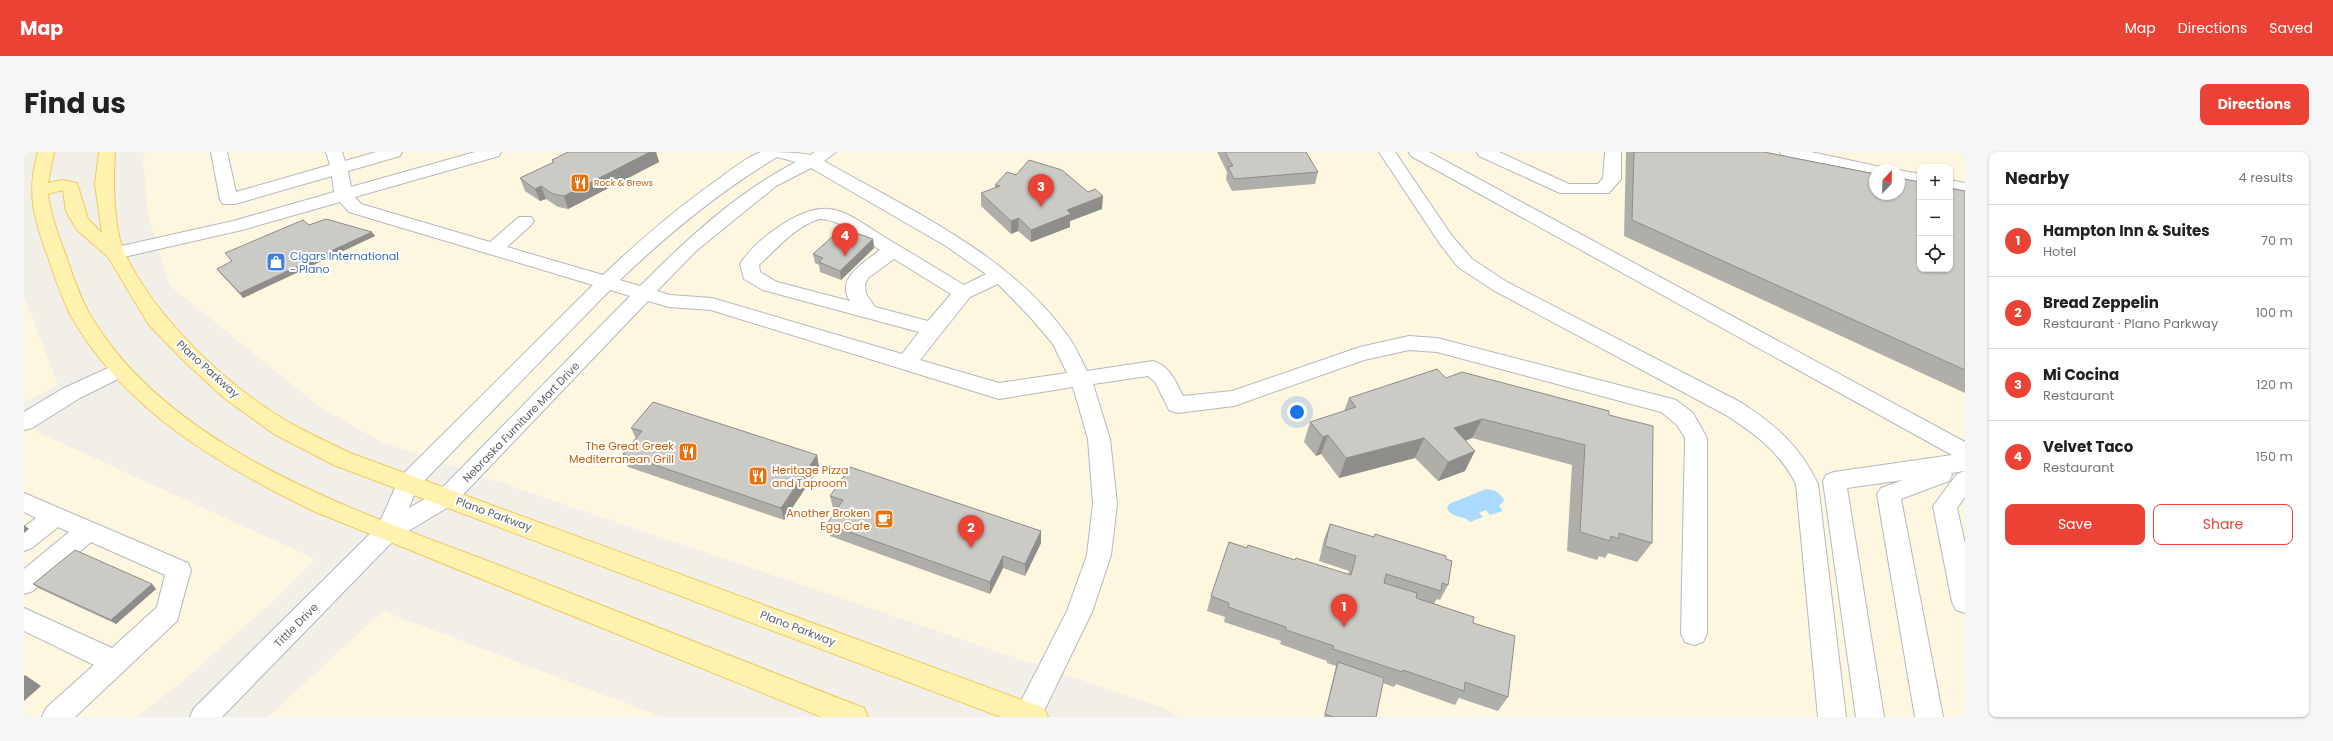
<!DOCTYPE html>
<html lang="en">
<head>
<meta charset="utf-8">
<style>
  :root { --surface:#fff; --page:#f6f6f6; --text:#202124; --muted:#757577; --line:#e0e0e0; --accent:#ea4335 }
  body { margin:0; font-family:Poppins,sans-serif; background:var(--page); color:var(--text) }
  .controls { position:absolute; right:12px; top:12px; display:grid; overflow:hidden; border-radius:8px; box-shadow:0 1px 3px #0004 }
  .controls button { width:36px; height:36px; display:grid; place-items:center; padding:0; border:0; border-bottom:1px solid var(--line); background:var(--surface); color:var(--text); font:20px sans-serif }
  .compass { position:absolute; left:1845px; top:12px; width:36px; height:36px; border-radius:50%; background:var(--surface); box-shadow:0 1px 3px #0004; rotate:22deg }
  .you { position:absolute; left:1273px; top:260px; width:14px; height:14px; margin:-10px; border:3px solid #fff; border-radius:50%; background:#1a73e8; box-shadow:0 0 0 6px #1a73e833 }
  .badge { display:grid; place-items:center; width:26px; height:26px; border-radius:50%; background:var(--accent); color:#fff; font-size:13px; font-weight:700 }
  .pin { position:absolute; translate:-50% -33px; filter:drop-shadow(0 1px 2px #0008) }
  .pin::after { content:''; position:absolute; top:21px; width:14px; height:12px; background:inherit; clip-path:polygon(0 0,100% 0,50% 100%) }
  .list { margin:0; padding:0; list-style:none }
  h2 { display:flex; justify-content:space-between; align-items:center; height:52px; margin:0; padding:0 16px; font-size:17px }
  h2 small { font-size:13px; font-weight:400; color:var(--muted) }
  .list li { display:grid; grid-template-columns:26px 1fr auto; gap:12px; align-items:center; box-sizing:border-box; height:72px; padding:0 16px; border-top:1px solid var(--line) }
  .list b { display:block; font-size:15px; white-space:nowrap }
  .list p { margin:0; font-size:13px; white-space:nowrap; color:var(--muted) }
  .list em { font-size:13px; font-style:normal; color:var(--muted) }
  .actions { display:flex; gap:8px; padding:12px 16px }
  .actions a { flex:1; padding:9px 0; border:1px solid var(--accent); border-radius:8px; text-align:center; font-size:14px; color:var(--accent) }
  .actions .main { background:var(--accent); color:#fff }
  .icon { flex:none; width:22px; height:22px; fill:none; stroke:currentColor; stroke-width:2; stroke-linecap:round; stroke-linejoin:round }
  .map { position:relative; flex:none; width:1941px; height:565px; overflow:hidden; border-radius:8px }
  header { display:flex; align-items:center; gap:24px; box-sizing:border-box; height:56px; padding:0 20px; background:var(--accent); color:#fff }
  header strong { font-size:19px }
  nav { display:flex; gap:22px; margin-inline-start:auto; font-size:14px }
  .intro { display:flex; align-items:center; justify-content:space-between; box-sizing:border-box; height:96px; padding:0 24px }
  h1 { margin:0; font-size:28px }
  .button { padding:10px 18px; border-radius:8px; background:var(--accent); color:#fff; font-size:14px; font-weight:700 }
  main { display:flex; gap:24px; padding:0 24px }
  aside { flex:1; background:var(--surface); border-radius:8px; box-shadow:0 1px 3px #0004 }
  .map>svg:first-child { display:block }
  .commercial { fill:#fef7e0; fill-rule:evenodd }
  .water { fill:#aadaff }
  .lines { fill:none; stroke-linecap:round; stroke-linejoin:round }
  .minor-casing { stroke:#b5b8bc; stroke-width:2 }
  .major-casing { stroke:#f2c960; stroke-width:2 }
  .minor { fill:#fff; fill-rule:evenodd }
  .major { fill:#fff2af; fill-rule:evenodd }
  .wall { fill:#afaea9 }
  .shaded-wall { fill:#8f8d8a }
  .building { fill:#cccac5; stroke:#8f8d8a }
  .labels { text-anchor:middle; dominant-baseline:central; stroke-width:4; stroke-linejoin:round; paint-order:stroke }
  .far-food-label { font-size:9px; fill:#c56008; stroke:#fff; text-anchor:start }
  .shop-label { font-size:11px; fill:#366cbe; stroke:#fff; text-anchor:start }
  .street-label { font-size:11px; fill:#5f6368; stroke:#fff }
  .food-label { font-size:11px; fill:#c56008; stroke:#fff; text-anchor:end }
</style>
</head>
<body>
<header>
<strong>Map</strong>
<nav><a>Map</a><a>Directions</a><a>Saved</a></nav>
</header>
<div class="intro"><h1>Find us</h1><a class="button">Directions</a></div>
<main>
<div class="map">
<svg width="1941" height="565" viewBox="0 0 1941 565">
  <rect width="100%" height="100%" fill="#f1efe8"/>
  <path class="commercial" d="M 121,0 L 1941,0 L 1941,565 L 1155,565 L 1137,555 L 357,290 L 295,254 L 146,134 L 124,63 L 119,8 ZM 1896,15 L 1926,15 L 1926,117 L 1896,117 ZM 1851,18 L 1875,18 L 1875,42 L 1851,42 Z
    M 0,144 L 34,233 L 0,250 Z
    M 0,274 L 291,407 L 246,452 L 160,528 L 113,565 L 0,565 Z
    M 359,459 L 638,565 L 244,565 Z"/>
  <path class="water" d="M 1462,337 C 1470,338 1477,340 1480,349 L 1475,354 L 1479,359 L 1466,363 L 1462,358 L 1455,361 L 1459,365 L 1446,370 C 1440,363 1430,367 1423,357 L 1425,352 Z"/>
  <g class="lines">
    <defs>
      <path id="minor" d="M 187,0 L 203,0 L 212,40 L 306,13 L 302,0 L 318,0 L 321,9 L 352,0 L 378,0 L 376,4 L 324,19 L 327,35 L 451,0 L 477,0 L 475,4 L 331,45 L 337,52 L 466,90 L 495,65 L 507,65 L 510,69 L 507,73 L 483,95 L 579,123 C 616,88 654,55 696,26 C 708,17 723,5 737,0 C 748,0 774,0 786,3 L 791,0 L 812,0 L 800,9 C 886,58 984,101 1044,184 C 1051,194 1057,207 1063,219 L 1129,209 C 1146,214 1152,230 1159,244 L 1208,239 L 1336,195 L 1385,184 L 1413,186 L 1652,248 L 1669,261 L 1683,286 L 1683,482 L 1679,490 L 1670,493 L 1661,490 L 1657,482 L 1661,286 L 1653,273 L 1637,260 L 1413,200 L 1385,198 L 1340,208 L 1210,254 L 1153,261 L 1145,258 L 1131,230 L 1124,224 L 1069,232 L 1086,287 L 1093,352 L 1087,403 L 1068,460 L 1017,565 L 989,565 L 1043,459 L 1063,403 L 1069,352 L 1064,287 L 1049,235 L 975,247 L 687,158 L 645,155 L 624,149 L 431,351 L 371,387 L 198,565 L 166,565 L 170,556 L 354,374 L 376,325 L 569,133 L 325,60 L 316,50 L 218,78 L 91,107 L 84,105 L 82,101 L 84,97 L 209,69 L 310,40 L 308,24 L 211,52 L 199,52 L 196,48 ZM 753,5 L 772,10 C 713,40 663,87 616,134 L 596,128 C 645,81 695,40 753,5 ZM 787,16 L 922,94 L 962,122 L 940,133 C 912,116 884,99 857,83 C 841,73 824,59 805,57 C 777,53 730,89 716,112 L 720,127 L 739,138 L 895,180 L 878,202 L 688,146 L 646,143 L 633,139 L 672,99 L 752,34 ZM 795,67 C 817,67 839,87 856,98 C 841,110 811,126 826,149 L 753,130 L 736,120 L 735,113 C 753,96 771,75 795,67 ZM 870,107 L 927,142 L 904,169 L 851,155 L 842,142 L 841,132 L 844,126 ZM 974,132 L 1007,166 L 1029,192 L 1043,221 L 975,231 L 896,208 L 946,145 ZM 586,138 L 606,144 L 415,339 L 385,356 L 393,336 Z
        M 1355,0 L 1371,0 L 1428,84 L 1448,107 L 1483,130 L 1718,251 C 1754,275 1775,293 1794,332 L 1822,565 L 1794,565 L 1772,332 C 1756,300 1731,282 1702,263 L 1469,138 L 1434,115 L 1416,92 Z
        M 1385,0 L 1405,0 L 1941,290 L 1941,319 L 1927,321 L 1928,323 L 1925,329 L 1877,347 L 1919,565 L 1891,565 L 1853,342 L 1857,336 L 1879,328 L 1823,336 L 1860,565 L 1832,565 L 1799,329 L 1802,323 L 1810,320 L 1928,303 L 1387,4 Z
        M 1453,0 L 1475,0 L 1545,32 L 1574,32 L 1579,26 L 1581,0 L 1597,0 L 1597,27 L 1585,41 L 1536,41 L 1455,4 Z
        M 1756,0 L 1787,0 L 1857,15 L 1859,18 L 1851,18 L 1851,24 L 1758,4 Z
        M 1875,18 L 1896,22 L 1896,32 L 1875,28 Z
        M 1926,28 L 1941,31 L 1941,41 L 1926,38 Z
        M 95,211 L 102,213 L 105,218 L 102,223 L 56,246 L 8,276 L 0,278 L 0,260 L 40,236 Z
        M 1941,319 L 1941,345 L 1933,356 L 1941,392 L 1941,461 L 1932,458 L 1928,450 L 1909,354 L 1933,322 Z
        M 0,341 L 164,411 L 167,418 L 153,469 L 51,565 L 18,565 L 22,556 L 70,513 L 0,479 L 0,456 L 88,496 L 133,455 L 141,423 L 67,390 L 9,439 L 0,442 L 0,417 L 45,380 L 34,375 L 8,396 L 0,399 L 0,375 L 12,366 L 0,360 Z"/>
      <path id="major" d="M 14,0 L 30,0 L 24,31 L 38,28 L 53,31 L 64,67 L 78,81 L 71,32 L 75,0 L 91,0 C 89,28 89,76 101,102 C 132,167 204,235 266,271 C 286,282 306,291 326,301 L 1020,556 L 1024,565 L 977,565 L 310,313 L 250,282 L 200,246 L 160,209 L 125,173 L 84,105 L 53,78 L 42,59 L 39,38 L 24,42 C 27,66 36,87 44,110 C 50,127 56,145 65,161 C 149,306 353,365 500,423 C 613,467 726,512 840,556 L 844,565 L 798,565 L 287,358 C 193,311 101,259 47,164 C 37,145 31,125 24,105 C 10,67 2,40 14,0 Z"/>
    </defs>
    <use href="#minor" class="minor-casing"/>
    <use href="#major" class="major-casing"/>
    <use href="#minor" class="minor"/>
    <use href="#major" class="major"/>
  </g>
  <path class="wall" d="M 544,0 L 632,0 L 635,10 L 544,57 L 534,55 L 522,47 L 516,49 L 501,39 L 496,26 L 529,11 L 528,8 Z
    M 1193,0 L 1282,0 L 1294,20 L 1291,32 L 1208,39 L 1202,27 L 1203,20 Z
    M 1602,0 L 1740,0 L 1941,39 L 1941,241 L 1600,84 Z
    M 971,33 L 1078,57 L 1046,69 L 1046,75 L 1007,90 L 994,79 L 987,82 L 957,54 L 957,41 L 971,36 Z
    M 285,73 L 351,84 L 219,146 L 196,121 L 193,117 L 208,109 L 201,101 Z
    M 849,87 L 850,96 L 817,128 L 796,120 L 795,113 L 791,111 L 789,102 Z
    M 1422,226 L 1585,263 L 1628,391 L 1613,410 L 1584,401 L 1581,406 L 1575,404 L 1573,408 L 1543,399 L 1548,313 L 1448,286 L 1441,289 L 1441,319 L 1414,329 L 1391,306 L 1315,326 L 1297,302 L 1292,304 L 1280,290 L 1286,270 L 1320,259 L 1325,246 Z
    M 607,276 L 793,303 L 795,316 L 760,368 L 604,315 L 599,302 L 612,287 Z
    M 806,344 L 1017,391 L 1001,424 L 979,416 L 966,442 L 806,384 L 803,372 L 813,358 L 809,357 Z
    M 1306,372 L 1349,385 L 1351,382 L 1422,407 L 1424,433 L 1416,448 L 1413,447 L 1410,451 L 1449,471 L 1484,545 L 1474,559 L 1435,546 L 1431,553 L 1372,532 L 1370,535 L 1359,531 L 1352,565 L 1300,565 L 1312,514 L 1303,511 L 1303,509 L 1256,492 L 1257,489 L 1200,470 L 1201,465 L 1183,459 L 1187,444 L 1223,396 L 1271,408 L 1324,423 L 1325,419 L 1295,409 L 1300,387 Z
    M 9,432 L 128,432 L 132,437 L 92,472 L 14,436 Z"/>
  <path class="shaded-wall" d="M 626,0 L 632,0 L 635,10 L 544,57 L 540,44 Z
    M 517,34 L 522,47 L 516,49 L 511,37 Z
    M 1079,44 L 1078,57 L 1046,69 L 1046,75 L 1007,90 L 1007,78 L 1043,58 Z
    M 995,66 L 994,79 L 987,82 L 987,69 Z
    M 348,80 L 351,84 L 219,146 L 216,141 Z
    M 849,87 L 850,96 L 817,128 L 816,119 Z
    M 1458,267 L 1448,286 L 1420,296 L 1430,276 Z
    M 1304,283 L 1297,302 L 1292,304 L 1299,285 Z
    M 1400,286 L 1391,306 L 1315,326 L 1322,306 Z
    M 1451,299 L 1441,319 L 1414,329 L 1424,310 Z
    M 793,303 L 795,316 L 760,368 L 757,356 Z
    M 0,373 L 5,377 L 0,381 Z
    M 1017,379 L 1017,391 L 1001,424 L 1001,412 Z
    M 979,404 L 979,416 L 966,442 L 966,430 Z
    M 128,432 L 132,437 L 92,472 L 87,468 Z
    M 1,523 L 17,534 L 0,549 L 0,524 Z"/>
  <path class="building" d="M 544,0 L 626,0 L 540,44 L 529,42 L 517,34 L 511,37 L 496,26 L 530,10 L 528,8 Z
    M 1201,0 L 1282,0 L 1294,20 L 1210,27 L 1204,15 L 1209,14 Z
    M 1610,0 L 1740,0 L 1851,22 L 1851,42 L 1875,42 L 1875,26 L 1896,30 L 1896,117 L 1926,117 L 1926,36 L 1941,39 L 1941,218 L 1608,68 Z
    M 1005,8 L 1038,18 L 1064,40 L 1071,37 L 1079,44 L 1043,58 L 1047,62 L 1007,78 L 995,66 L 987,69 L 957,41 L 976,34 L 971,33 L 983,20 L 992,23 Z
    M 302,67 L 348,80 L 216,141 L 193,117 L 208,109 L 201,101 L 279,68 L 285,73 Z
    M 818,76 L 849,87 L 816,119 L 795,110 L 799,106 L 789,102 Z
    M 1413,217 L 1422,226 L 1438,220 L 1585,259 L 1585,263 L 1629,274 L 1628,391 L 1595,381 L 1595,387 L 1587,384 L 1586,389 L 1556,380 L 1561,293 L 1458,267 L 1430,276 L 1451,299 L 1424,310 L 1400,286 L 1322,306 L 1304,283 L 1299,285 L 1286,270 L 1332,255 L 1325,246 Z
    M 629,250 L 793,303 L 757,356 L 599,302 L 618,279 L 607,276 Z
    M 826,315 L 1017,379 L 1001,412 L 979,404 L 966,430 L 803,372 L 819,348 L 806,344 Z
    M 1306,372 L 1350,385 L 1351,382 L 1422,404 L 1422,407 L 1428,409 L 1424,433 L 1418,431 L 1417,439 L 1362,422 L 1360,431 L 1393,441 L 1392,446 L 1450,465 L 1449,471 L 1491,484 L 1484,545 L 1441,530 L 1440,539 L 1379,518 L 1378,520 L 1309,497 L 1310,494 L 1262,478 L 1262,475 L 1204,455 L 1205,451 L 1187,444 L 1205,390 L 1223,396 L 1224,393 L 1271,408 L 1272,406 L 1327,423 L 1332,404 L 1301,394 Z
    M 51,398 L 128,432 L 87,468 L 9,432 Z
    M 1314,510 L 1360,526 L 1352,565 L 1309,565 L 1301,562 Z"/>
  <defs>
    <symbol id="restaurant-square" viewBox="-11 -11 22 22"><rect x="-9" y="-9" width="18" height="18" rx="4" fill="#e8710a" stroke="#fff"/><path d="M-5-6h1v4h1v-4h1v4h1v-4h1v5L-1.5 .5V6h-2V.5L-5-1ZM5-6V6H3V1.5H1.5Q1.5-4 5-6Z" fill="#fff"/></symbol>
    <symbol id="shop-square" viewBox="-11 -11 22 22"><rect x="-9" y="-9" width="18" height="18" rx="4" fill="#3f7fe0" stroke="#fff"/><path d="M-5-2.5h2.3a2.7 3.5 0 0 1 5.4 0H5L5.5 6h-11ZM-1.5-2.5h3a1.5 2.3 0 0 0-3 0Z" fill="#fff"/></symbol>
    <symbol id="cafe-square" viewBox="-11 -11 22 22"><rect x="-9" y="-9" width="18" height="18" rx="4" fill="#e8710a" stroke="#fff"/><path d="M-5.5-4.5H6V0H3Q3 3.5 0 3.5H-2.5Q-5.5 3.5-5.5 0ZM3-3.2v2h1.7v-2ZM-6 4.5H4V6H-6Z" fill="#fff"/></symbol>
  </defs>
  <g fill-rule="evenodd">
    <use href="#restaurant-square" x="545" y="20" width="22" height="22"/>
    <use href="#shop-square" x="241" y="99" width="22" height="22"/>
    <use href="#restaurant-square" x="653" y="289" width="22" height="22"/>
    <use href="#restaurant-square" x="723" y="313" width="22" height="22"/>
    <use href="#cafe-square" x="849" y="356" width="22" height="22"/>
  </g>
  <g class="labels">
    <g class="far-food-label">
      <text x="570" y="31">Rock &amp; Brews</text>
    </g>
    <g class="shop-label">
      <text x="266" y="104">Cigars International<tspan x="266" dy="13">- Plano</tspan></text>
    </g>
    <g class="street-label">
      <text transform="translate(184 217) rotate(42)">Plano Parkway</text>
      <text transform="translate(497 270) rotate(-46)">Nebraska Furniture Mart Drive</text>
      <text transform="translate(470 362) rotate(20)">Plano Parkway</text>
      <text transform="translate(272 473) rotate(-45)">Tittle Drive</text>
      <text transform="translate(774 476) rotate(21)">Plano Parkway</text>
    </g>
    <g class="food-label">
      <text x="650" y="294">The Great Greek<tspan x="650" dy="13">Mediterranean Grill</tspan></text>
      <text x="748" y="318" text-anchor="start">Heritage Pizza<tspan x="748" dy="13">and Taproom</tspan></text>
      <text x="846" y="361">Another Broken<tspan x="846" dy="13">Egg Cafe</tspan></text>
    </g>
  </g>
</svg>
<div class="controls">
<button>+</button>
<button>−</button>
<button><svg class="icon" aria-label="locate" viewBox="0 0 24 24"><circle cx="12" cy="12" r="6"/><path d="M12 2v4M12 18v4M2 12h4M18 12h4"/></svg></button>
</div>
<svg class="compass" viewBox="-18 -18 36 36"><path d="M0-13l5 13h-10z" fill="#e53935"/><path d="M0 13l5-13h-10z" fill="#757577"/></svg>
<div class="you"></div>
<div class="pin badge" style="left:1320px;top:475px">1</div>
<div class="pin badge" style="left:947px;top:396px">2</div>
<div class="pin badge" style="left:1017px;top:55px">3</div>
<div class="pin badge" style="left:821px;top:104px">4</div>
</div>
<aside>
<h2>Nearby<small>4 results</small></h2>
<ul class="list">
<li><span class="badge">1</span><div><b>Hampton Inn &amp; Suites</b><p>Hotel</p></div><em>70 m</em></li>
<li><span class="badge">2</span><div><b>Bread Zeppelin</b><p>Restaurant · Plano Parkway</p></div><em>100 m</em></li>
<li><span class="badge">3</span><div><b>Mi Cocina</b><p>Restaurant</p></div><em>120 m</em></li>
<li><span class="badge">4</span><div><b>Velvet Taco</b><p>Restaurant</p></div><em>150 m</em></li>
</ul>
<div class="actions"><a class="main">Save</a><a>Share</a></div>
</aside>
</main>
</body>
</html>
